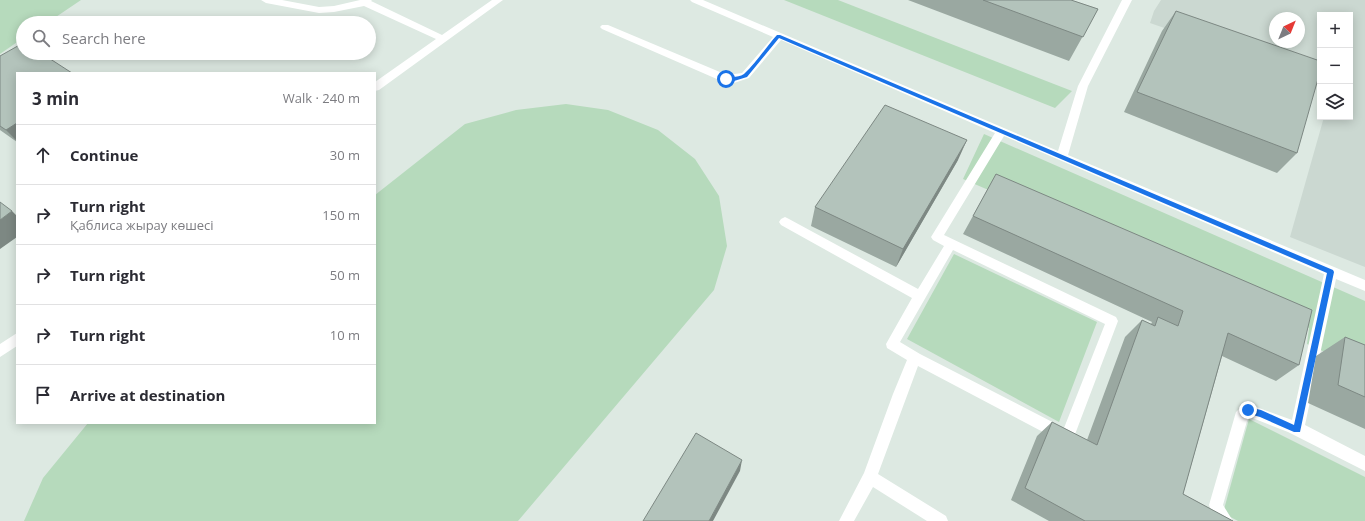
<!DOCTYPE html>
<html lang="en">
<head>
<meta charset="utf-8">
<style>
  :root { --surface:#fff; --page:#f2f2f3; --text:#2b2b33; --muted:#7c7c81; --line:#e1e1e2 }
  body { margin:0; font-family:"Open Sans",sans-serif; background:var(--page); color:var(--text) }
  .controls { position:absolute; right:12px; top:12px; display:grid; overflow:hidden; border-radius:0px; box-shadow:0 2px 10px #0003 }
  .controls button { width:36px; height:36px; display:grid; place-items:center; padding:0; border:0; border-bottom:1px solid var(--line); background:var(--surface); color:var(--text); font:20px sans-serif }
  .compass { position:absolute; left:1269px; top:12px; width:36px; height:36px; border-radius:50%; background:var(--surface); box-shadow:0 2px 10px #0003; rotate:43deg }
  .stop { position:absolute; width:12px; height:12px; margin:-9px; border:3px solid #1a73e8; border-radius:50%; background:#fff }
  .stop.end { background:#1a73e8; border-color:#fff; box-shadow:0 1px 4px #0008 }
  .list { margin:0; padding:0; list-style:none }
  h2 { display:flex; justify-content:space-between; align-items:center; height:52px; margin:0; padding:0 16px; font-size:17px }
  h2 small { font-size:13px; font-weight:400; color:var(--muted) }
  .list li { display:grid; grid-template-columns:26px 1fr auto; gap:12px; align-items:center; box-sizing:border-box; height:60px; padding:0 16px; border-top:1px solid var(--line) }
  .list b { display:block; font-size:15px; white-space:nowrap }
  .list p { margin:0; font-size:13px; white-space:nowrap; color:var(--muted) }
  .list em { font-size:13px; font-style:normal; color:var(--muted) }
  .icon { flex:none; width:22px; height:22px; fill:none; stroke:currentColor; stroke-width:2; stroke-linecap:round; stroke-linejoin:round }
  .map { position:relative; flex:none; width:1365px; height:521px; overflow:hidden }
  .search { position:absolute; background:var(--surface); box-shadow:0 2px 10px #0003; left:16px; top:16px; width:360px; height:44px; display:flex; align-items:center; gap:10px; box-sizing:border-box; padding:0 14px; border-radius:22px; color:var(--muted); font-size:15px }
  .panel { position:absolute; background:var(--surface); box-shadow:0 2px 10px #0003; left:16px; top:72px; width:360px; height:352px; border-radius:0px }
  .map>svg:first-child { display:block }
  .built { fill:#cbd8d1; fill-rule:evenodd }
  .green { fill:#b6dabc }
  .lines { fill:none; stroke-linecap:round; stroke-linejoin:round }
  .minor { fill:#fff; fill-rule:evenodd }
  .wall { fill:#9aa8a1 }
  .shaded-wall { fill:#7d8883 }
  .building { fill:#b3c3bb; stroke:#7d8883 }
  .route { fill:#1a73e8 }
</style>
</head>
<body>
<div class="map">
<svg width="1365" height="521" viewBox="0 0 1365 521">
  <rect width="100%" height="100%" fill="#dde9e2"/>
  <path class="built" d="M 1161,0 L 1365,0 L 1365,267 L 1290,237 L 1324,117 L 1350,117 L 1350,15 L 1320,15 L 1320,82 L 1150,23 L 1154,11 ZM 1275,18 L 1299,18 L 1299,42 L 1275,42 Z"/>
  <path class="green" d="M 0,0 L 81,0 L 47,23 L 23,23 L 23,38 L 0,54 Z
    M 784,0 L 838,0 L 1072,91 L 1055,108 Z
    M 566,104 L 608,110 L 658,130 L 695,159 L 719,196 L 727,246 L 714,290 L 518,521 L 24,521 L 43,478 L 88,423 L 375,423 L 375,195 L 465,124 L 516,110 Z
    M 984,134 L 1365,301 L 1365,370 L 1307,344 L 1309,328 L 963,179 Z
    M 954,254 L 1097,322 L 1059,422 L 907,339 Z
    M 1249,419 L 1365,477 L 1365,521 L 1238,521 L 1223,513 Z"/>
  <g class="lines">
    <path class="minor" d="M 261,0 L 282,0 L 319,7 L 334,6 L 360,0 L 372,0 L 371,1 L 442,35 L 492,0 L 503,0 L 379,90 L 375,91 L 375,82 L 436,39 L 364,6 L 334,12 L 319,13 L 266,3 Z
      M 690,0 L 703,0 L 1058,151 L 1078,86 L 1122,0 L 1132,0 L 1088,86 L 1068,155 L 1365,280 L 1365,291 L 1336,279 L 1305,425 L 1365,456 L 1365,471 L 1288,432 L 1250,417 L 1247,421 L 1223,505 L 1233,521 L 1215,521 L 1209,505 L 1236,412 L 1243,405 L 1248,404 L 1292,420 L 1324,274 L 1004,136 L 944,235 L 1116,317 L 1118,321 L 1074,437 L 1072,442 L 1067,444 L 1062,442 L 918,366 L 878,474 L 946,516 L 948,521 L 927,521 L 873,487 L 854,521 L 839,521 L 864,473 L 893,394 L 907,360 L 887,348 L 886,344 L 912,298 L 781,225 L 779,222 L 781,219 L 785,217 L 789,219 L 918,289 L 944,246 L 933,240 L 931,237 L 995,133 L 781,40 L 749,78 L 734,83 L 726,83 L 602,29 L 600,27 L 602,25 L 608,25 L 727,75 L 742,73 L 773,37 L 692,2 ZM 953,250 L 1105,324 L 1064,428 L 920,354 L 900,342 Z
      M 17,333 L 17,346 L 0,357 L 0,344 Z"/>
  </g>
  <path class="wall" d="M 908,0 L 1071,0 L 1098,9 L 1069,61 Z
    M 1176,11 L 1297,153 L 1277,173 L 1124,112 L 1162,31 Z
    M 0,56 L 17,73 L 17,142 L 0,130 Z
    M 958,160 L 896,267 L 811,226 L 815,207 Z
    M 996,174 L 1299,365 L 1276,381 L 1222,356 L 1183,494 L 1233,521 L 1049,521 L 1011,500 L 1037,436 L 1052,422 L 1087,440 L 1125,337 L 1142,320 L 1151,324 L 1152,322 L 963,234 Z
    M 1345,337 L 1365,345 L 1365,429 L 1308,403 L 1316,356 Z"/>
  <path class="shaded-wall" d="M 17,123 L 17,141 L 6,130 Z
    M 967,140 L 958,160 L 896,267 L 903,249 Z
    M 12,211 L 17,216 L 17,237 L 0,249 L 0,220 Z
    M 742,460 L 740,471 L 713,521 L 709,521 Z"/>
  <path class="building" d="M 983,0 L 1071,0 L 1098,9 L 1083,37 Z
    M 1176,11 L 1320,61 L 1320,72 L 1297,153 L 1137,92 Z
    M 23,43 L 23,53 L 41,53 L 72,73 L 17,73 L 17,123 L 6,130 L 0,126 L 0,56 Z
    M 885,105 L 967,140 L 903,249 L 815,207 Z
    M 996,174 L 1312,310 L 1299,365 L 1228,333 L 1183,494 L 1233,521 L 1085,521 L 1025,488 L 1052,422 L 1097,445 L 1142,320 L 1155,326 L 1158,317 L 1178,326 L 1183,311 L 973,216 Z
    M 0,202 L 12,211 L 0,220 Z
    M 1345,337 L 1365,345 L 1365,397 L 1338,385 Z
    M 696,433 L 742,460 L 709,521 L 643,521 Z"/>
  <path class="route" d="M 777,35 L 780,35 L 1333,270 L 1334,272 L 1300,432 L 1294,432 L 1260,417 L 1246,413 L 1245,410 L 1248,407 L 1261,410 L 1294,425 L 1327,273 L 779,38 L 747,77 L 734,81 L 724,80 L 723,79 C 728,75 737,79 744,74 C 756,63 766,47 777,35 Z"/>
</svg>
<div class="controls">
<button>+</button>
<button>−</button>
<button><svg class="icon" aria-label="layers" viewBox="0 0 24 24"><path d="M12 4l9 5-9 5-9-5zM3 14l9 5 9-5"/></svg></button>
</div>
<svg class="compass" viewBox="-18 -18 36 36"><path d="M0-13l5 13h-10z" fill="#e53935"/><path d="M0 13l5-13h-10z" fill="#7c7c81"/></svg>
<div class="stop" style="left:726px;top:79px"></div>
<div class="stop end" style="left:1248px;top:410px"></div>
<div class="search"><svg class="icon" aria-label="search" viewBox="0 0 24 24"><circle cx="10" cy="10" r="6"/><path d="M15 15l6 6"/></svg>Search here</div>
<section class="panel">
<h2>3 min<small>Walk · 240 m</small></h2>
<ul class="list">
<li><svg class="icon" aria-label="ahead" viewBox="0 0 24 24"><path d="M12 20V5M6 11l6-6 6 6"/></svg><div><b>Continue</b></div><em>30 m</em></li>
<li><svg class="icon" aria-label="right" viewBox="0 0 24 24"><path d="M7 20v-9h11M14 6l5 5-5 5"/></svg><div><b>Turn right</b><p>Қаблиса жырау көшесі</p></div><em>150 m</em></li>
<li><svg class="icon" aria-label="right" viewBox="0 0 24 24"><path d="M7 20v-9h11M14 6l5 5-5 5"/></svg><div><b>Turn right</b></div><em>50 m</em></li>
<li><svg class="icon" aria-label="right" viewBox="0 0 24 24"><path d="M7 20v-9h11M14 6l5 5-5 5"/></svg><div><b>Turn right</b></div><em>10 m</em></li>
<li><svg class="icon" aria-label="arrive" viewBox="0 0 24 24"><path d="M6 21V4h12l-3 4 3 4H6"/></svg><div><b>Arrive at destination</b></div></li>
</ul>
</section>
</div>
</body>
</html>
